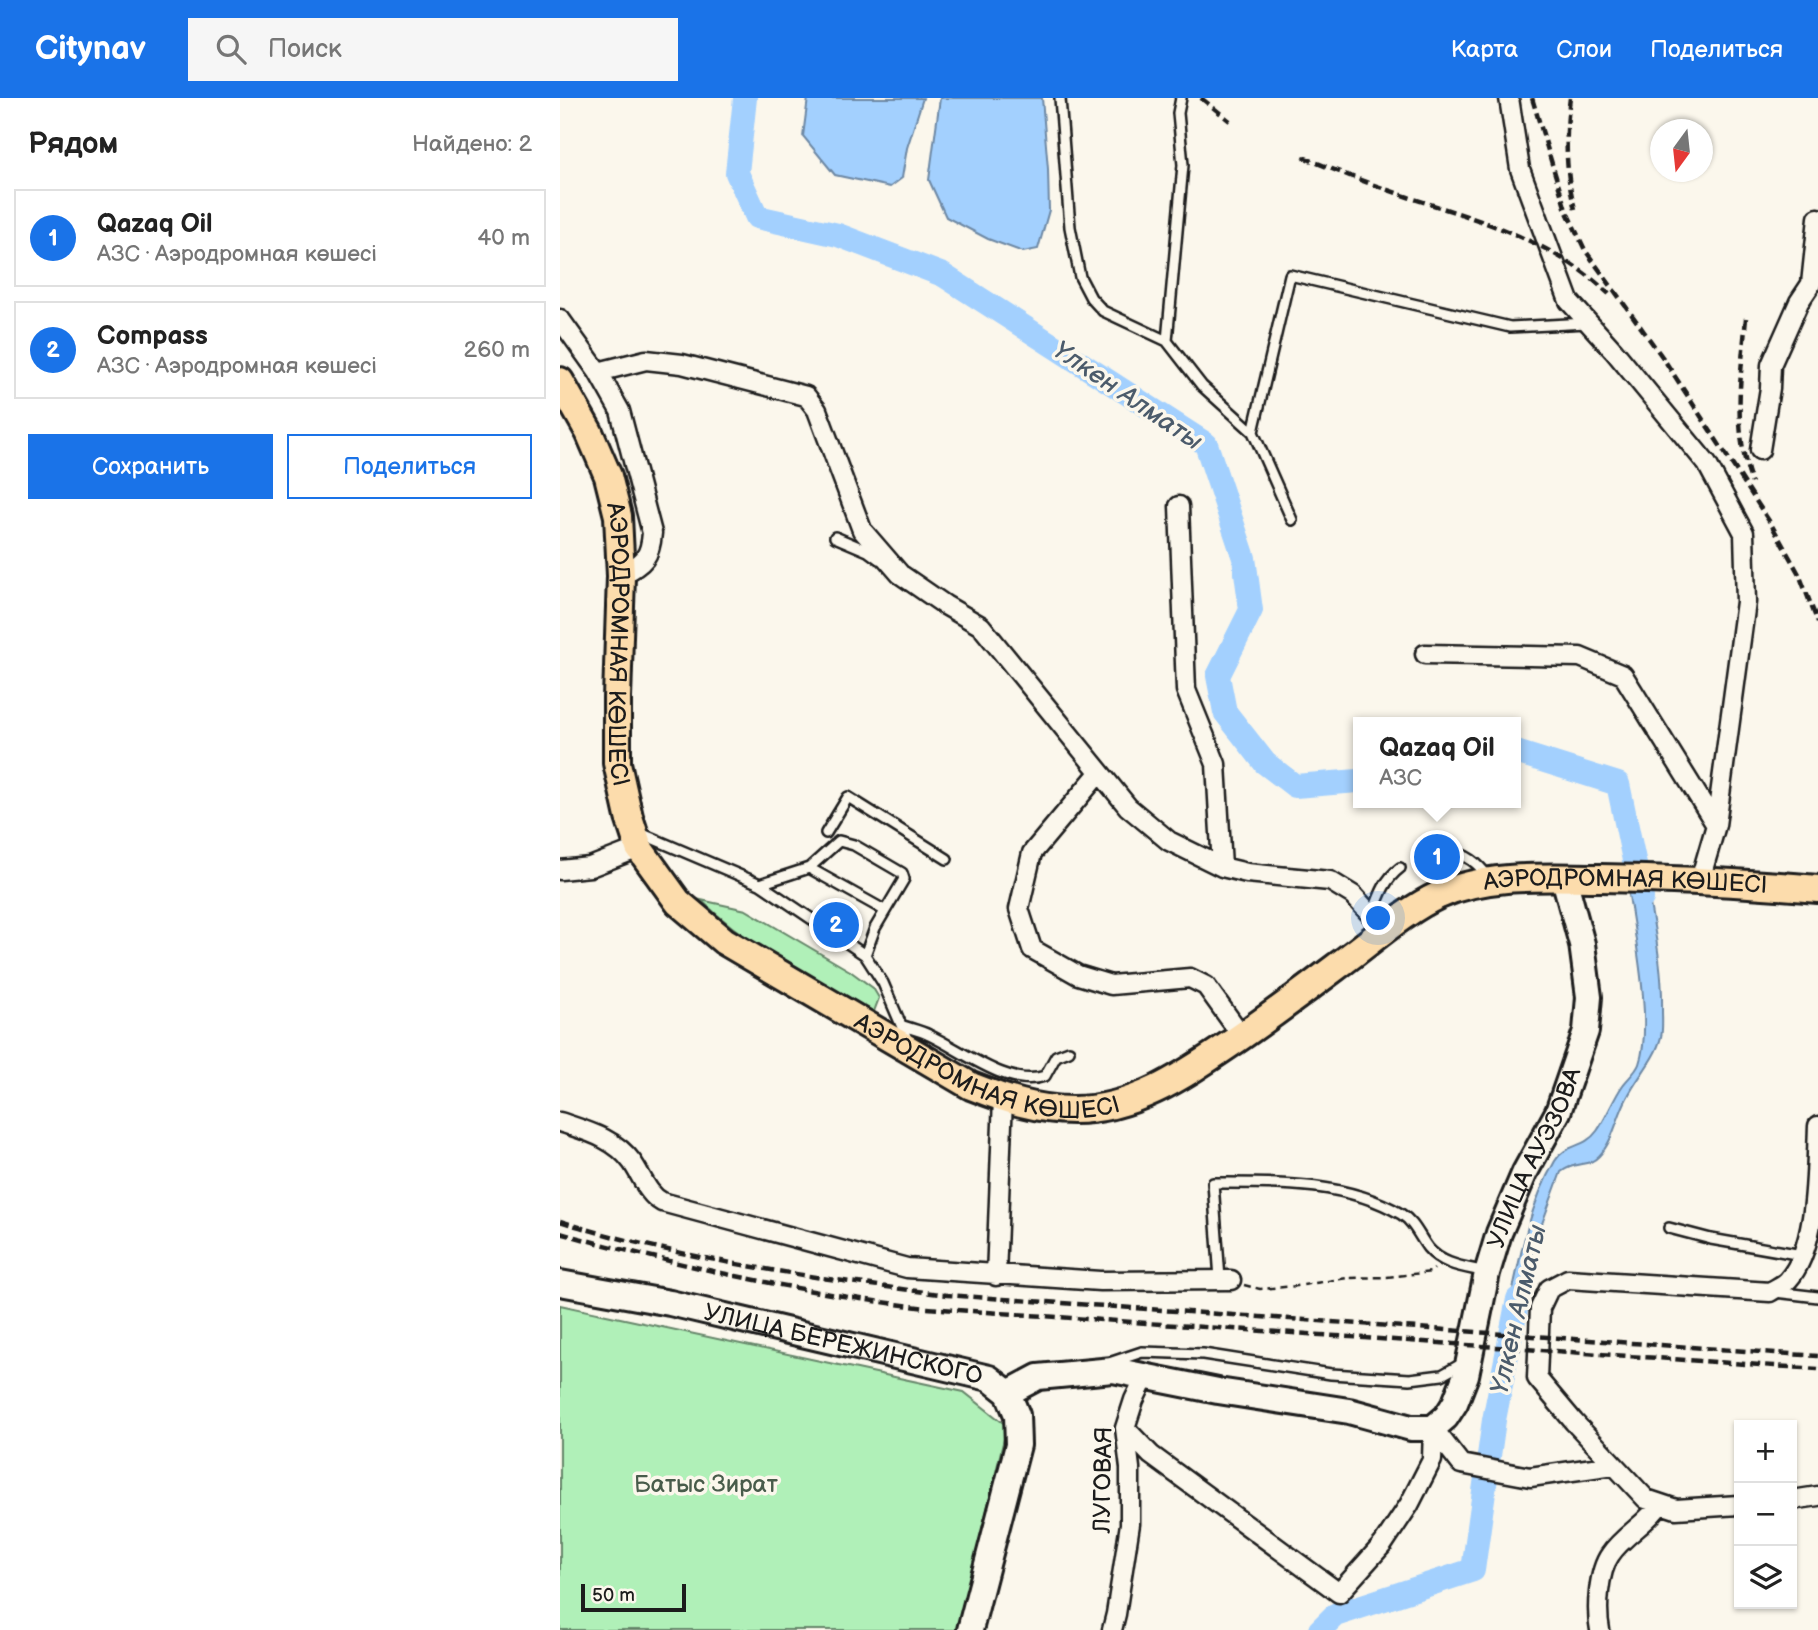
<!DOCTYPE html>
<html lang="ru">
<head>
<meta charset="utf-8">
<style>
  :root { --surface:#fff; --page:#f6f6f6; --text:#222; --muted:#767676; --line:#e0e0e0; --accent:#1a73e8 }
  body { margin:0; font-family:"Balsamiq Sans",sans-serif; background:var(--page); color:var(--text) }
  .controls { position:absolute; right:21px; bottom:21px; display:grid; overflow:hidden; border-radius:0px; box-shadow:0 2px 5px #0004 }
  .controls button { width:63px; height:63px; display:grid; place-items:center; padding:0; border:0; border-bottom:2px solid var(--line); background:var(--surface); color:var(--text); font:35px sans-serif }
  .compass { position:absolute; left:1090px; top:21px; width:63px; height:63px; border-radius:50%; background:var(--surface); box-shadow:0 2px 5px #0004; rotate:195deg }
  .scale { position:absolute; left:21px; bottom:18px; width:105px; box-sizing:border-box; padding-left:7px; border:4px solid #1c1c1c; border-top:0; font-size:19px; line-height:24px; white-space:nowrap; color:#1c1c1c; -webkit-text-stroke:5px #fbf7ec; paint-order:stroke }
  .you { position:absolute; left:819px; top:821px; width:24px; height:24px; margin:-18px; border:5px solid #fff; border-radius:50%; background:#1a73e8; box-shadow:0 0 0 10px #1a73e833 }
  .badge { display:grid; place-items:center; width:46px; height:46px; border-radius:50%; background:var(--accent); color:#fff; font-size:23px; font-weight:700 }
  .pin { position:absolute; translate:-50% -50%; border:4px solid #fff; box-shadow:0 2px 7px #0006 }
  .popup { position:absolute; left:793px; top:619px; width:168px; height:91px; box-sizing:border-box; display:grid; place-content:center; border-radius:0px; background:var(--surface); filter:drop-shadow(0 2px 5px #0005); font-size:23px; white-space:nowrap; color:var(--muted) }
  .popup b { font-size:26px; color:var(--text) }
  .popup::after { content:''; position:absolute; left:50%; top:100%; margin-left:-14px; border:14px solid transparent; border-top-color:var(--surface) }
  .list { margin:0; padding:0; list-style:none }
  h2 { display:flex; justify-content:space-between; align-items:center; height:91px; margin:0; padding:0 28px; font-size:30px }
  h2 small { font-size:23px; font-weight:400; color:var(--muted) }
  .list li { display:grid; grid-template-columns:46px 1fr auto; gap:21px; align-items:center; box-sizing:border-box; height:98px; margin:0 14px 14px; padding:0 14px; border:2px solid var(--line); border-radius:0px }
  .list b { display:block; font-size:26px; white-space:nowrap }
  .list p { margin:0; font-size:23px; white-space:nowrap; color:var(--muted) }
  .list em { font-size:23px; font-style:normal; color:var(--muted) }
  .actions { display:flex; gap:14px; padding:21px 28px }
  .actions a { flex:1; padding:16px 0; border:2px solid var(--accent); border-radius:0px; text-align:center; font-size:24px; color:var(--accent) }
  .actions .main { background:var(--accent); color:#fff }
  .icon { flex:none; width:38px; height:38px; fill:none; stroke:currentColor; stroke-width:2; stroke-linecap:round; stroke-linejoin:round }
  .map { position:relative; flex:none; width:1258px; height:1532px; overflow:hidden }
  header { display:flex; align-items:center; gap:42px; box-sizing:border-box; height:98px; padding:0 35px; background:var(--accent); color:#fff }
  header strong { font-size:33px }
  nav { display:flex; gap:38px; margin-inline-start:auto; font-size:24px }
  .search { width:490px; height:63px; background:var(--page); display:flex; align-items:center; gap:18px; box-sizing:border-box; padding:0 24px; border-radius:0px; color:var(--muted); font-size:26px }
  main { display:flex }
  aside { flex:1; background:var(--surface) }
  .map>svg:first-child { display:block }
  .green { fill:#b0f0b8; stroke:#66866a; stroke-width:2 }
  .water { fill:#a3d0fe; stroke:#6d88a4; stroke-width:2 }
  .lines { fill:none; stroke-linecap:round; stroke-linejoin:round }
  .river { stroke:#a3d0fe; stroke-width:24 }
  .service-casing { stroke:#1c1c1c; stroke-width:14 }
  .minor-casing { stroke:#1c1c1c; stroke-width:23 }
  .secondary-casing { stroke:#1c1c1c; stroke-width:30 }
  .primary-casing { stroke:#1c1c1c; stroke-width:32 }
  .path { stroke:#1c1c1c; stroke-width:2.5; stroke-dasharray:7 5; stroke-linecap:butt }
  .service { stroke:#fbf7ec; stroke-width:9 }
  .minor { stroke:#fbf7ec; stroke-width:18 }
  .secondary { stroke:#fbf7ec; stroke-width:24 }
  .primary { stroke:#fcdcac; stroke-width:26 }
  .rail { stroke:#1c1c1c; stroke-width:4.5; stroke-dasharray:10 5; stroke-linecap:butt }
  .labels { text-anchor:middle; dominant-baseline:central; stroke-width:7; stroke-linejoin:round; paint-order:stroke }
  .street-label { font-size:24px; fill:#1c1c1c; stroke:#fbf7ec }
  .park-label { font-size:24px; fill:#485c4b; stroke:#fbf7ec }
  .water-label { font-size:26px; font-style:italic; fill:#4b5b6b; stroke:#fbf7ec }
</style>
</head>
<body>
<header>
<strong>Citynav</strong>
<div class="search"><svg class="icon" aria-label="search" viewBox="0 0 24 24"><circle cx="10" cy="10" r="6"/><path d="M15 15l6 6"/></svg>Поиск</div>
<nav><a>Карта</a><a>Слои</a><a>Поделиться</a></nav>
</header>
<main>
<aside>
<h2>Рядом<small>Найдено: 2</small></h2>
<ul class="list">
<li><span class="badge">1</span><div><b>Qazaq Oil</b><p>АЗС · Аэродромная көшесі</p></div><em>40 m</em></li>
<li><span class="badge">2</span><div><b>Compass</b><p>АЗС · Аэродромная көшесі</p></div><em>260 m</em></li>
</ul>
<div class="actions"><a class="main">Сохранить</a><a>Поделиться</a></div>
</aside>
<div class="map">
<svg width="1258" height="1532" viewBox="0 0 1258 1532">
  <rect width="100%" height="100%" fill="#fbf7ec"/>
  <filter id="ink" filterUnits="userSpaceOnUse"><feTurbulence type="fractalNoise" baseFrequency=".0143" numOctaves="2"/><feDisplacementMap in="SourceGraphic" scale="14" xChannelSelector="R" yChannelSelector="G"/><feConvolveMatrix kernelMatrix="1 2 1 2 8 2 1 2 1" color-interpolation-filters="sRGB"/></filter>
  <g filter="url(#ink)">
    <path class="green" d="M 141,802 L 186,812 L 290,873 L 313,890 L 319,900 L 313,916 C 254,882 190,850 141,802 Z
      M 0,1207 L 404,1294 L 447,1328 L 398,1532 L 0,1532 Z"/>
    <path class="water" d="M 248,0 L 363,0 L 347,50 L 342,80 L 330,89 L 275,77 L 243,38 Z
      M 380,0 L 482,0 L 488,71 L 489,112 L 478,151 L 463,154 L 428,141 L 386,119 L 369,82 Z
      M 1088,795 C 1095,834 1103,872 1102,912 C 1102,920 1103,931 1101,939 C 1095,962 1077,979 1067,1000 C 1057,1018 1054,1042 1039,1058 C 1028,1070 1017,1062 1001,1074 L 973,1150 L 955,1232 L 945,1230 C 957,1174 966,1113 995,1063 C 1006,1045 1024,1051 1037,1033 C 1047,1019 1053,1001 1063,987 C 1068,980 1076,974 1079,966 C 1093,926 1075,840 1069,797 Z"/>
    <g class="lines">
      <path class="river" d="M 185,0 L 177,75 L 197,119 L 278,137 L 383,177 L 646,346 L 684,460 L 691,512 L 658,578 L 665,614 L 705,665 L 735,688 L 798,683
        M 956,654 L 1058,686 L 1082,800
        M 760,1532 L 775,1517 L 913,1472 L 934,1322 L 958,1201"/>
      <defs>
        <path id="service" d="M 500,0 L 510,129 L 520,179 L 531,200 L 543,213 L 607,243
          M 621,0 L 618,15 L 623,67 L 607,243 L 642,288 L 693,334 L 732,422
          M 693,334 L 730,177 L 950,229 L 1027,225
          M 275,439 L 308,453 L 319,461
          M 80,735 L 200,786 L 305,857 L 323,885 L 348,943
          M 266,735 L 288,699 L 387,761
          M 887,753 C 907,756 917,764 930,781
          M 249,770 L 324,812
          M 200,786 L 249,770 L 279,743 L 294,747 L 342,775 L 344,781 L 315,830 L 305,857
          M 812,818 C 819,799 824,782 840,770
          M 343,928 C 352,931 361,933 369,937 C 402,952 449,991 485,978 L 496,958 L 509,953
          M 1109,1130 L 1151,1141 L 1242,1157
          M 660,1181 L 653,1085 C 715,1085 786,1083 841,1116 C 854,1124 859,1138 868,1150 C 882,1167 905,1169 926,1174
          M 1215,1194 L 1258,1199
          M 552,1264 L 582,1254 L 643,1256 L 771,1276 L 850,1281 L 882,1277 L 905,1264"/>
        <path id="minor" d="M 949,0 L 960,71 L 1009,203 L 1054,253 L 1147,366 L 1184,435 L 1186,504 L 1156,727 L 1140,782
          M 0,221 L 38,274 L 60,313 L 92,435 C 90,462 82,465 61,478
          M 38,274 L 86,262 L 122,266 L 246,298 L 257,312 L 302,432 L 340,476 L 385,507 L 421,528 L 568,709 L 609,743 L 662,769 L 687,775 L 770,783 L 793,797 L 812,818 L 821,834
          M 1200,352 L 1210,290 L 1211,267 L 1239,204 L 1251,186 L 1258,120
          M 619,408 L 626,592 L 656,666 L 662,769
          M 865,556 L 1020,559 L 1063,577 L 1156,727
          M 539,675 L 472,755 L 459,811 L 472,851 L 518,877 L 551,887 L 630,880 L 646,888 L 682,938
          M 0,772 L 30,769 L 79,750
          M 0,1024 C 26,1033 55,1040 72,1064 C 82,1078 87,1096 102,1104 L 347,1170 L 540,1183 L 671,1182
          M 436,1178 L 443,1000
          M 565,1330 L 591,1357 L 779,1495 L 823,1446 L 849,1407 L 872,1362 L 873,1330
          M 873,1330 L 901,1366 L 970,1379 L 1054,1367
          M 1232,1402 L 1258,1398
          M 1179,1407 L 1116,1411 L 1086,1401 L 1014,1324 L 977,1280 L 980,1210 L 989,1191 L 1008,1181 L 1210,1194 C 1216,1190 1224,1187 1228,1182 C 1258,1149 1256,1071 1258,1028
          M 552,1532 L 556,1516 L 570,1426 L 570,1370 L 565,1330 L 574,1302 L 586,1277
          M 1040,1532 C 1036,1512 1038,1474 1050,1457 C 1063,1437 1087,1426 1100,1406"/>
        <g id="secondary">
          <path id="s1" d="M 0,1185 L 110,1205 L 429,1280 L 448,1295 L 457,1317 L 458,1347 L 410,1532"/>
          <path id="s2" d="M 448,1295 L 478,1279 L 553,1272 L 658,1293 L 789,1313 L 851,1330 L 873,1330 L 886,1319 L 895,1305 L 906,1277 L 927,1175 L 939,1135 L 965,1074 L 998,1014 L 1026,933 L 1029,899 L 1022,846 L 1004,780"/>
        </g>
        <g id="primary">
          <path id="s3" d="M 0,283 L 29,334 L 48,378 L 58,418 L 61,478 L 57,600 L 57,665 L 69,719 L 79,750 L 118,804 L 164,843 L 411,988 C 444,1001 477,1012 513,1012 C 576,1012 627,975 676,942 C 717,914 756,884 796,854 C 822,834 849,811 879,797 C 929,775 988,780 1041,780 C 1114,781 1186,785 1258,791"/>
        </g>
      </defs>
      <use href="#service" class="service-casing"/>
      <use href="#minor" class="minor-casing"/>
      <use href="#secondary" class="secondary-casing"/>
      <use href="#primary" class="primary-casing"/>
      <path class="path" d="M 684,1187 L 700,1191 L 737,1188 L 787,1180 L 827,1179 L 871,1174 L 874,1171"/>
      <use href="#service" class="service"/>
      <use href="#minor" class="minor"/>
      <use href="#secondary" class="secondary"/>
      <use href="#primary" class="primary"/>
      <path class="rail" d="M 641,0 L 670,23
        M 972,0 L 1006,112 L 1025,152 L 1103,260 L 1211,426 L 1239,476 L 1258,525
        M 1010,0 C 1005,36 1005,75 1015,111
        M 743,59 C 778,74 813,87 848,99 C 919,122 994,143 1049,196
        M 1186,220 C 1181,276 1172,331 1192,385
        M 0,1123 C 125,1163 257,1180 387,1197 L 1258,1258
        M 0,1135 C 121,1168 242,1195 367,1210 L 1258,1271"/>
    </g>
  </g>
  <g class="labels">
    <g class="street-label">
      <text stroke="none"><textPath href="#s3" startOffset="276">АЭРОДРОМНАЯ КӨШЕСІ</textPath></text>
      <text stroke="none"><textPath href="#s3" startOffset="1620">АЭРОДРОМНАЯ КӨШЕСІ</textPath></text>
      <text stroke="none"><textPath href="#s3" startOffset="906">АЭРОДРОМНАЯ КӨШЕСІ</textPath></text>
      <text stroke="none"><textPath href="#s2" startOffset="728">УЛИЦА АУЭЗОВА</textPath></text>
      <text stroke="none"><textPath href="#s1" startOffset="290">УЛИЦА БЕРЕЖИНСКОГО</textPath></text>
      <text transform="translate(543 1382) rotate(-89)">ЛУГОВАЯ</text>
    </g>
    <g class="park-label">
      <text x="146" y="1386">Батыс Зират</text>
    </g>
    <g class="water-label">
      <text transform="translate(567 298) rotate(34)">Үлкен Алматы</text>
      <text transform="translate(959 1212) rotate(-77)">Үлкен Алматы</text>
    </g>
  </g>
</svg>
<div class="controls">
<button>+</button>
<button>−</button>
<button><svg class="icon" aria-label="layers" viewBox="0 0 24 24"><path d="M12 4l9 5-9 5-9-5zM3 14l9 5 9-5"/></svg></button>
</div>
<svg class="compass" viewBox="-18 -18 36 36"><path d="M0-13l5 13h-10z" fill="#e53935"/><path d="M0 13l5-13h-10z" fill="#767676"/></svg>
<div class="scale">50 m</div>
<div class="you"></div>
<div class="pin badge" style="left:877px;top:759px">1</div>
<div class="popup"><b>Qazaq Oil</b>АЗС</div>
<div class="pin badge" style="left:276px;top:827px">2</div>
</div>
</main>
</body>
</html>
